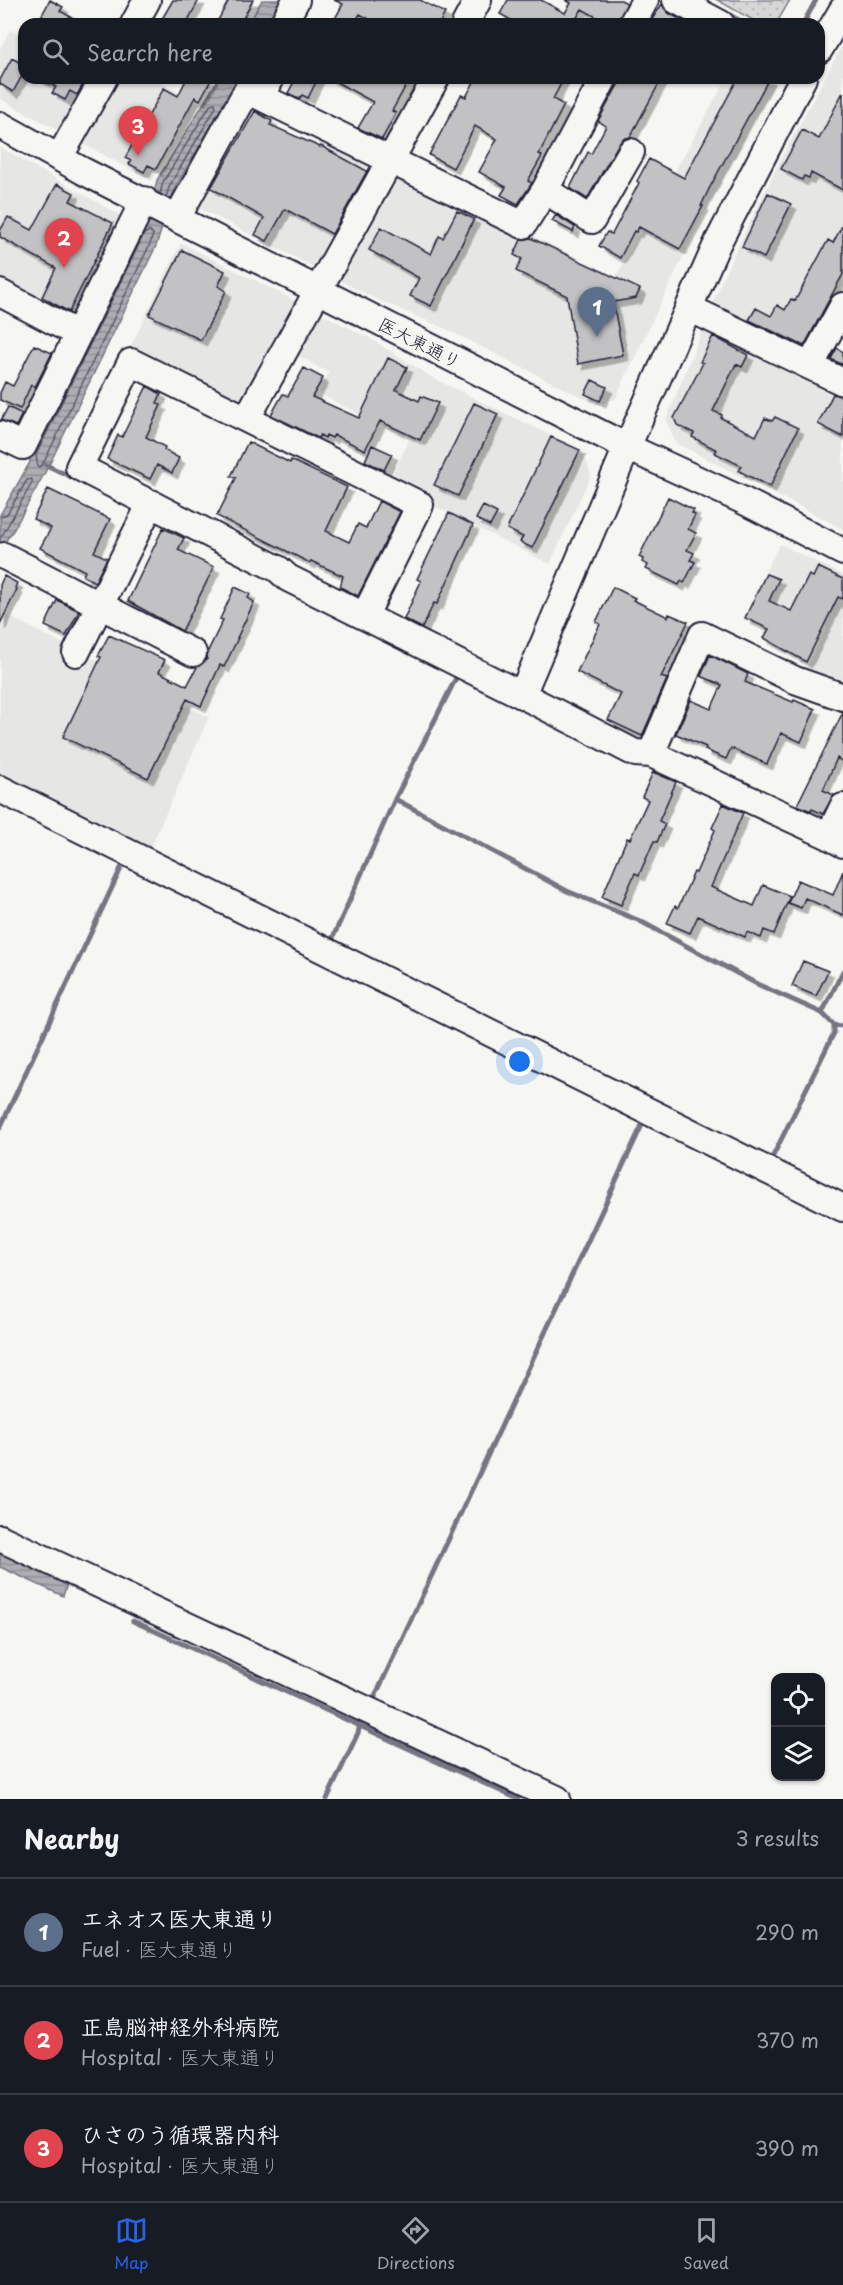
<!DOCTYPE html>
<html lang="en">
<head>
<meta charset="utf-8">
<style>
  :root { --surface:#171b24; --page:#242831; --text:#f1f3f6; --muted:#9ea1a6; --line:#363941; --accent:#2563eb }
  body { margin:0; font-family:"Playpen Sans","Klee One",sans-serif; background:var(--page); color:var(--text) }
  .controls { position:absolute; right:18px; bottom:18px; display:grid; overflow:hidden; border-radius:12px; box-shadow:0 2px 4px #0004 }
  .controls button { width:54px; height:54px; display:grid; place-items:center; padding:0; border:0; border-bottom:2px solid var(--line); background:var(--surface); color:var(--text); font:30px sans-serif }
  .you { position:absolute; left:520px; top:1062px; width:21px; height:21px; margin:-15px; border:4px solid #fff; border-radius:50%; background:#1a73e8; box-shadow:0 0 0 9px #1a73e833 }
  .badge { display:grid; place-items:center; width:39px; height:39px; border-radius:50%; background:var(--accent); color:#fff; font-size:20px; font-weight:700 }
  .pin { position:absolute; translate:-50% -50px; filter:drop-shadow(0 2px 3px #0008) }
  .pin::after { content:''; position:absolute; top:32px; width:21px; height:18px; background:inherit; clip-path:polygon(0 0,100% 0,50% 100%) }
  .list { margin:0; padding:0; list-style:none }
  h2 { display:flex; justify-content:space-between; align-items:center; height:78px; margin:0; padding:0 24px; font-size:26px }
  h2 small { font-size:20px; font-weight:400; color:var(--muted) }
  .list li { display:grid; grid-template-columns:39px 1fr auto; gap:18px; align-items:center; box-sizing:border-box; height:108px; padding:0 24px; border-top:2px solid var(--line) }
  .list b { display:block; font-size:22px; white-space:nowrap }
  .list p { margin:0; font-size:20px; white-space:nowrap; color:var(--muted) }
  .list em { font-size:20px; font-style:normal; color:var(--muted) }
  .icon { flex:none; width:33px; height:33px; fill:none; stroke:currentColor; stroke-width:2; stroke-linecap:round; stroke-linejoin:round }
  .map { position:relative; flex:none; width:843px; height:1799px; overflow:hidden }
  .search { position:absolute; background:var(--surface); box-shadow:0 2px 4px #0004; left:18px; right:18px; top:18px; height:66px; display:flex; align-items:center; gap:15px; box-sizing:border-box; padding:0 21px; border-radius:18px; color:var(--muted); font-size:22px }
  .sheet { height:402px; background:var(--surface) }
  nav { display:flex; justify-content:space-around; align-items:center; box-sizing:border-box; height:84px; border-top:2px solid var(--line); background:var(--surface); font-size:16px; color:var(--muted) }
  nav a { display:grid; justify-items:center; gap:3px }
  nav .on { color:var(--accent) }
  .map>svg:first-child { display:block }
  .built { fill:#e6e6e4 }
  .park { fill:url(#park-dots); stroke:#7c7c89; stroke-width:1.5 }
  .water { fill:url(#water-rules); stroke:#757583; stroke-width:1.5 }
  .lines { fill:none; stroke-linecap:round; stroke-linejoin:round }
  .shore { stroke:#5a5a6b; stroke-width:1.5 }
  .stream { stroke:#757583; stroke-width:5 }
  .building { fill:#c2c2c4; stroke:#22223b; stroke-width:1.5; filter:url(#shadow) }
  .minor-casing { stroke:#22223b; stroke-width:30 }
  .minor { stroke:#f6f6f2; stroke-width:26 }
  .labels { text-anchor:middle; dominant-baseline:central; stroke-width:6; stroke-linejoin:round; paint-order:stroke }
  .street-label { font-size:18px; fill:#22223b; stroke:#f6f6f2 }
</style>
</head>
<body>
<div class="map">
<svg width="843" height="1799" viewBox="0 0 843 1799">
  <defs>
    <pattern id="park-dots" width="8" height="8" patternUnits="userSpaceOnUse" patternTransform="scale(1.5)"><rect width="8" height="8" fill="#d7d7d7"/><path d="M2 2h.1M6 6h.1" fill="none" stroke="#b8b8b9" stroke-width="1.8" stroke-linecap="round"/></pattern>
    <pattern id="water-rules" width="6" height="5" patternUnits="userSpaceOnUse" patternTransform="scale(1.5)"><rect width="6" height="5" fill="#adadb3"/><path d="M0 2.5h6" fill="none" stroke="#8c8c93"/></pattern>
    <filter id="shadow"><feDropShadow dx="5.5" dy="5.5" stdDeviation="0" flood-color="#0004"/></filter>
  </defs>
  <rect width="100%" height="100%" fill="#f6f6f2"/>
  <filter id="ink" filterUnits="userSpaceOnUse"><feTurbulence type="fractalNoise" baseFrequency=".0167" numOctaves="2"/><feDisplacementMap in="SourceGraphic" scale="12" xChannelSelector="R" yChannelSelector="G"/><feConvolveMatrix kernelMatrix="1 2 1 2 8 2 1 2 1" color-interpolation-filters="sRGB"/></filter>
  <g filter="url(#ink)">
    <path class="built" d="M 10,30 L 24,37 L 24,78 L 152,78 L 201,104 L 152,181 L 0,99 L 0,49 Z
      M 843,44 L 843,285 L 797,370 L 843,393 L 843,529 L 676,443 L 666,420 L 725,273 L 781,159 Z
      M 727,78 L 777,78 L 698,225 L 615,399 L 597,405 L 444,328 L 374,298 L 195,206 L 225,153 L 280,183 L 306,168 L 325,133 L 616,277 Z
      M 0,147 L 139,226 L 86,332 L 0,284 L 0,218 L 3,212 L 0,211 Z
      M 181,243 L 371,339 L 433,378 L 583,451 L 591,475 L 550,564 L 389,483 L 409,440 L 318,393 L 329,373 L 281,346 L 245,411 L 129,350 Z
      M 780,544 L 843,575 L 843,689 L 803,675 L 827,627 L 754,593 Z
      M 0,612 L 209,717 L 149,851 L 0,774 Z"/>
    <path class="park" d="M 717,0 L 790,0 L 776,24 L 760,24 Z"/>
    <path class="water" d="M 262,0 L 282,0 L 269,24 L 249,24 Z
      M 219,78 L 239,78 L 175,188 L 156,246 L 49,465 L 14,529 L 0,549 L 0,515 L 30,462 L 29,456 L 140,229 L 147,226 L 157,180 Z
      M 0,1552 L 67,1584 L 63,1596 L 0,1567 Z"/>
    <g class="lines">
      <path class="shore" d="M 160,194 L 163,182 L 211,104 L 215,103 L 216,107 L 170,185 L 166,197
        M 149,231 L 153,234 L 150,244 L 44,462 L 41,466 L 38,467 L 36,455 L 144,234 Z
        M 0,517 L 7,514 L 27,480 L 32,479 L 32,483 L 0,539"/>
      <path class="stream" d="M 724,12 L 746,24
        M 803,24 L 816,0
        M 44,464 L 76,479
        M 395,799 L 567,891 L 640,921 L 757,984 L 822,1013
        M 330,944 L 395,799 L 458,674
        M 834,1025 L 843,1026
        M 0,1128 L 123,864
        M 769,1164 L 834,1033 L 834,1025 L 822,1013 L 843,971
        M 133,1621 L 518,1799
        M 373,1701 L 642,1125
        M 327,1799 L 358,1733 L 360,1724"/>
    </g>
    <path class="building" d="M 50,0 L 63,7 L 60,11 L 84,24 L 37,24 Z
      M 173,0 L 199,0 L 186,24 L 159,24 Z
      M 229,0 L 253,0 L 240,24 L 216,24 Z
      M 334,0 L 420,0 L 445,13 L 439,24 L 378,24 L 360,14 L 354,24 L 332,24 L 343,4 Z
      M 508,0 L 541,0 L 565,13 L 571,3 L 565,0 L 621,0 L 627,3 L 617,24 L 609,24 L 582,9 L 576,19 L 585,24 L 518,24 L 500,14 Z
      M 662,4 L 668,13 L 689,24 L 649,24 Z
      M 12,58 L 24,65 L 24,72 L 13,92 L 0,84 L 0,80 Z
      M 38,78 L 87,78 L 77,95 L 70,91 L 65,100 L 52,93 L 56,87 Z
      M 187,78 L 212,78 L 200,100 L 195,97 L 156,169 L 148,165 L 144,172 L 129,164 L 131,161 L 125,158 L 164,88 L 178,96 Z
      M 296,78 L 318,78 L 308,98 L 302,95 L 299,99 L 288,93 Z
      M 329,78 L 410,78 L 392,111 L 396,113 L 382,139 L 358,128 L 373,102 Z
      M 476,78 L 564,78 L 553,99 L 564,105 L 539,154 L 542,156 L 528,181 L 532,183 L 518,204 L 501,195 L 506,187 L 479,172 L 497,139 L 475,126 L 453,168 L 429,155 L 461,95 L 466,97 Z
      M 622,78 L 662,78 L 630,137 L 623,139 L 618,145 L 587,199 L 570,188 L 588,152 L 591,154 L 606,126 L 598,121 Z
      M 738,78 L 769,78 L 709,189 L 701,206 L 703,206 L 680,249 L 639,227 L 636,232 L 634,231 L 620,258 L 599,246 L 607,232 L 612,234 L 639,183 L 637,181 L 649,159 L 684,178 Z
      M 843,92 L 843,190 L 811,173 L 809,178 L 804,176 L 802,180 L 781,169 L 802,130 L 819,139 Z
      M 255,111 L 272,121 L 270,125 L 320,147 L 321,146 L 367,171 L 332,234 L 285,209 L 267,241 L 255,235 L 264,218 L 211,188 Z
      M 57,184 L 74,193 L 70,201 L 113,223 L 69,312 L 42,297 L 56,268 L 0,237 L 0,231 L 8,217 L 32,230 Z
      M 768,193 L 791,204 L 764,258 L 742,247 Z
      M 457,211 L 474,219 L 431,306 L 410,296 L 419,278 L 369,250 L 381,227 L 431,254 L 439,236 L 443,238 Z
      M 556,215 L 575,227 L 573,232 L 552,221 Z
      M 843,224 L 843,274 L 804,346 L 749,320 L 756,308 L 771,316 L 777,305 L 785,310 L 791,299 L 795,301 L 828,240 L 833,243 Z
      M 531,238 L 640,289 L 636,298 L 613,302 L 623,355 L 578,364 L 567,296 L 516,271 L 522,259 L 514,255 L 521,240 Z
      M 182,250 L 225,271 L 218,286 L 226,291 L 201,340 L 149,315 Z
      M 713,336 L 748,355 L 742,367 L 736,364 L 713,411 L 722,415 L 721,418 L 756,436 L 765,418 L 772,421 L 775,417 L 798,428 L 770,487 L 739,471 L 742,466 L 715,453 L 717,450 L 692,437 L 694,433 L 677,425 L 674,418 L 703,363 L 700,362 Z
      M 34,345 L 52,353 L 35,387 L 31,385 L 20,409 L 0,400 L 0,393 L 5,382 L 13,386 Z
      M 837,348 L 843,352 L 843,365 L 831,359 Z
      M 388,358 L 407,367 L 396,390 L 419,401 L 421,396 L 438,403 L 420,440 L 380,421 L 365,450 L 334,435 L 332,438 L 326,435 L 325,438 L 320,435 L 318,438 L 271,415 L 283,394 L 288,396 L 304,368 L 323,378 L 312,397 L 359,418 Z
      M 592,380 L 607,387 L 600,401 L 585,394 Z
      M 147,386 L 161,394 L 157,403 L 161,405 L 146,437 L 165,447 L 164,450 L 179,458 L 172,473 L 157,465 L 150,479 L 107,459 L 118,435 L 122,437 Z
      M 833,394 L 843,397 L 843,437 L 818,424 Z
      M 474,403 L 498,414 L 458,496 L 434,485 Z
      M 8,407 L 22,414 L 16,426 L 1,420 Z
      M 551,437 L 580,450 L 532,548 L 520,542 L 523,537 L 507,529 Z
      M 248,442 L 290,463 L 291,460 L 347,487 L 326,531 L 349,542 L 358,524 L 366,528 L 379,501 L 400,512 L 358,596 L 340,587 L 343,576 L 311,561 L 310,563 L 217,516 L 236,478 L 231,476 Z
      M 372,445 L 392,454 L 384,470 L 365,461 Z
      M 48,489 L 110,519 L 94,552 L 107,558 L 95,582 L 83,576 L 85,571 L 40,548 L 51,528 L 33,519 Z
      M 668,497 L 694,510 L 692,513 L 695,515 L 688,529 L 696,533 L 687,550 L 694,553 L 690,560 L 695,562 L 684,583 L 681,581 L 679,585 L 646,569 L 648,565 L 642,562 L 643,559 L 639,557 Z
      M 483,506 L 497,513 L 490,526 L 476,519 Z
      M 449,513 L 473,525 L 437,604 L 434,603 L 422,628 L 404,619 L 421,581 L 417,579 Z
      M 163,528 L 184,538 L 178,550 L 214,567 L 182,631 L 128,601 Z
      M 818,567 L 843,579 L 843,599 L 838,597 L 806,662 L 764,638 L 769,629 L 745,618 L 766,574 L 779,579 L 769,601 L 791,611 L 809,575 L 813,577 Z
      M 4,576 L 17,583 L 15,588 L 17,589 L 0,624 L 0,585 Z
      M 235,587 L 250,594 L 248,598 L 254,602 L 237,638 L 238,638 L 224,667 L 220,665 L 201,706 L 187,699 L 148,778 L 63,737 L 101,657 L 98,656 L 109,635 L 165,660 L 159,672 L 187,686 L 197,667 L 207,659 L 208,651 L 223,620 L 220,619 Z
      M 613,587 L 635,598 L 633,600 L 668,617 L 669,614 L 688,622 L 661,677 L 667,679 L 642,736 L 608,720 L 621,694 L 577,672 L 600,624 L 596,622 Z
      M 57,600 L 79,611 L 66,636 L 45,626 Z
      M 710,655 L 748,674 L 745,682 L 793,702 L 794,700 L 815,709 L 801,742 L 781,733 L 767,764 L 731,748 L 726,759 L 705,750 L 706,747 L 676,734 L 691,700 L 711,709 L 722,685 L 701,676 Z
      M 843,712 L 843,762 L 837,758 L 823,790 L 834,795 L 823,814 L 812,809 L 811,811 L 797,805 Z
      M 653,772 L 676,782 L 659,821 L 665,824 L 657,842 L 654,841 L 639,875 L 635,873 L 621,905 L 602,897 L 627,838 L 630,839 L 648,800 L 642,797 Z
      M 723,804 L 743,813 L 711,887 L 754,906 L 763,885 L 790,896 L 774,934 L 764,930 L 761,938 L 747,932 L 745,937 L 698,916 L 690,933 L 667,923 L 675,906 L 678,908 L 694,872 L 696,873 L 715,830 L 712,828 Z
      M 843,871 L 843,915 L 805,898 L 801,908 L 788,903 L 798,880 L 833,895 Z
      M 803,961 L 828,971 L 816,996 L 792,986 Z"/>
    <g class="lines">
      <defs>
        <path id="minor" d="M 676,0 L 721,24
          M 134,24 L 147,0
          M 283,24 L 296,0
          M 465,24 L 478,0
          M 632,24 L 645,0
          M 819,50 L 843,9
          M 271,78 L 261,97 L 523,225 L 545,190 L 604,78
          M 803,78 L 718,242 L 627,447 L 522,695 L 635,753 L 651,754 L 829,836 L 843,844
          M 0,125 L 83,171 L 627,447 L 742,500 L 843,552
          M 59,158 L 104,78
          M 545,190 L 592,220 L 631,152
          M 183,207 L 254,78
          M 0,293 L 78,334
          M 689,308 L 843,382
          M 810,366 L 843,306
          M 247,418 L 436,78
          M 0,435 L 23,446 L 144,200
          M 4,556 L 193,653
          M 365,615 L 420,505 L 131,362 L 79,467 L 278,569 L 288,578 L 522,695
          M 76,653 L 151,503
          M 651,754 L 702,635 L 795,680 L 843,697
          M 0,789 L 843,1208
          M 829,836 L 843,807
          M 0,1538 L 557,1799"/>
      </defs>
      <use href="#minor" class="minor-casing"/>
      <use href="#minor" class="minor"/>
    </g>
  </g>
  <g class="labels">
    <g class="street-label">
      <text transform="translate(420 342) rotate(27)">医大東通り</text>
    </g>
  </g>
</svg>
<div class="controls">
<button><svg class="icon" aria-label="locate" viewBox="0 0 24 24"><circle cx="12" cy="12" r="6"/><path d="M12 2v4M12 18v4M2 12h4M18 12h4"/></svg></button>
<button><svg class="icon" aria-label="layers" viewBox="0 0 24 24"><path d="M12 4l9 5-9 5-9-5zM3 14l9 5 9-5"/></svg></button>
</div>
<div class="you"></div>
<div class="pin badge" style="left:597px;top:337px;background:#5c6f8a">1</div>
<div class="pin badge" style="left:64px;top:268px;background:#e0444e">2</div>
<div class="pin badge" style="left:138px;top:156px;background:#e0444e">3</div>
<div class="search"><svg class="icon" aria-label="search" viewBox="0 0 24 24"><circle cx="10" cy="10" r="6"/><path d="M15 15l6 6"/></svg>Search here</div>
</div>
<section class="sheet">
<h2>Nearby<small>3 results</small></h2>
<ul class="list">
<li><span class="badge" style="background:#5c6f8a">1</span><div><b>エネオス医大東通り</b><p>Fuel · 医大東通り</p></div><em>290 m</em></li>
<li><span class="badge" style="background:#e0444e">2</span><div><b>正島脳神経外科病院</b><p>Hospital · 医大東通り</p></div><em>370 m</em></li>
<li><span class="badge" style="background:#e0444e">3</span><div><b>ひさのう循環器内科</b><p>Hospital · 医大東通り</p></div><em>390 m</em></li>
</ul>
</section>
<nav>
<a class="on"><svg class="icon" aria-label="map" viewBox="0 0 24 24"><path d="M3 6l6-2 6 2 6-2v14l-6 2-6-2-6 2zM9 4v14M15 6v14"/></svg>Map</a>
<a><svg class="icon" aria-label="directions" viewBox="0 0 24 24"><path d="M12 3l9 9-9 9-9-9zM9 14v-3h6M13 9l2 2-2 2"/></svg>Directions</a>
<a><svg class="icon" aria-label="saved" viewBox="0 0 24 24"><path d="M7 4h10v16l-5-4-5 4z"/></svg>Saved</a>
</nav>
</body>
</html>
